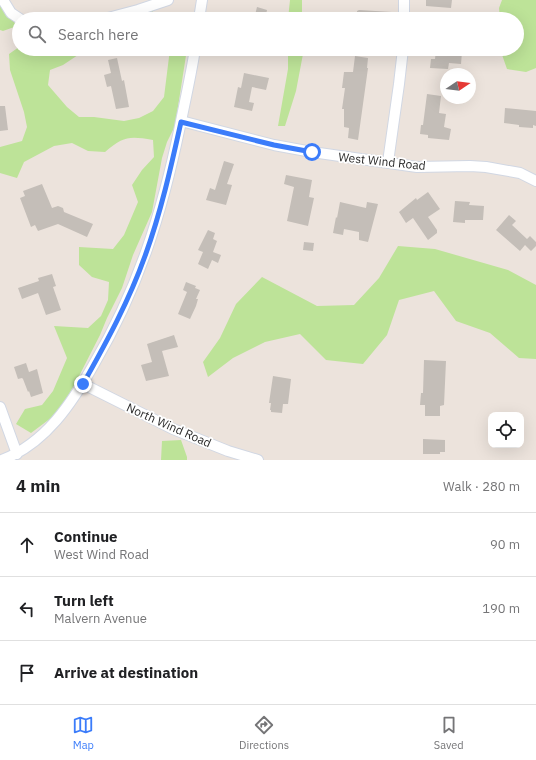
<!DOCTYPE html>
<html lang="en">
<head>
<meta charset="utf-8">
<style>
  :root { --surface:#fff; --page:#f6f6f6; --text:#202124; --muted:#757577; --line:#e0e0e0; --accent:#3b7cfa }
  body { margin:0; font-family:"IBM Plex Sans",sans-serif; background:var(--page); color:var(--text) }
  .controls { position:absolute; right:12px; bottom:12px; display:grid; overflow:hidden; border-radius:8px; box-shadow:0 4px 16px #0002 }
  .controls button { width:36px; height:36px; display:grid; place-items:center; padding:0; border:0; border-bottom:1px solid var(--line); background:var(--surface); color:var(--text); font:20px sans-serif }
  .compass { position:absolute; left:440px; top:68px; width:36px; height:36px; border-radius:50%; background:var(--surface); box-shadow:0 4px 16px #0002; rotate:77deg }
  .stop { position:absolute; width:12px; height:12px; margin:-9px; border:3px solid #3b7cfa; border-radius:50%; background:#fff }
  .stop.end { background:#3b7cfa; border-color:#fff; box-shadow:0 1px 4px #0008 }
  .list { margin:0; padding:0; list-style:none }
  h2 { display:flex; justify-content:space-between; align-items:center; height:52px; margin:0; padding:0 16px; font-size:17px }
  h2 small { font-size:13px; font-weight:400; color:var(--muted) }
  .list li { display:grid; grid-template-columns:26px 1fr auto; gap:12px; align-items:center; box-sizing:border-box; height:64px; padding:0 16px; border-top:1px solid var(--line) }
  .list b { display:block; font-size:15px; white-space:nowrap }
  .list p { margin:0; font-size:13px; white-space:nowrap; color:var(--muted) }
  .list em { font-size:13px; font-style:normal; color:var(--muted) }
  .icon { flex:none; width:22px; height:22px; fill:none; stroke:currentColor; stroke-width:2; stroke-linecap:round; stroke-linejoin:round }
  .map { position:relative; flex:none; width:536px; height:460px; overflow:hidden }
  .search { position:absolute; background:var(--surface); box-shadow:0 4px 16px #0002; left:12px; right:12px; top:12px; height:44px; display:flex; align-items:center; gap:10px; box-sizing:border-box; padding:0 14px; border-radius:22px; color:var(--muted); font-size:15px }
  .sheet { height:244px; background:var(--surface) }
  nav { display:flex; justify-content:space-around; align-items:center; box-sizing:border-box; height:56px; border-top:1px solid var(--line); background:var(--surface); font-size:11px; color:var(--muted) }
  nav a { display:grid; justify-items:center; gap:2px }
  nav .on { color:var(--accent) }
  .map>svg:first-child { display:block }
  .green { fill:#bde398 }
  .building { fill:#c4beb8 }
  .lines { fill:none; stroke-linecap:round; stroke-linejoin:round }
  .minor-casing { stroke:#d1d7e3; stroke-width:12 }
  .minor { stroke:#fff; stroke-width:10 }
  .route { stroke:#3b7cfa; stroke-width:5 }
  .labels { text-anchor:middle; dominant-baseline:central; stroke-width:3.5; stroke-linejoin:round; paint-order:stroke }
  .street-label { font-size:12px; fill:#2a2a2a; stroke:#fff }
</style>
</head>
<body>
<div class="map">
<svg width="536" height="460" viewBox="0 0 536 460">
  <rect width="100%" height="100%" fill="#ece3dc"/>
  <path class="green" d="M 290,0 L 302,0 L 302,19 L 288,19 Z
    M 502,0 L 536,0 L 536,68 L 526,72 L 507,69 L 500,49 L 517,49 L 517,19 L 500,19 L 499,8 Z
    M 0,3 L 17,26 L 3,31 L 0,30 Z
    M 153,11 L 150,19 L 121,19 Z
    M 19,47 L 19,49 L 87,49 L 63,65 L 50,70 L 48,85 L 67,107 L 79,117 L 94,117 L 124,121 L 139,118 L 153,111 L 164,97 L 170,49 L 187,49 L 175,126 L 167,142 L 162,158 L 152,212 L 133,255 L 122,288 L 107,318 L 100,335 L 76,382 L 59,412 L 31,433 L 16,424 L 25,409 L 42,405 L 53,391 L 67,358 L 54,326 L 88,328 L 101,316 L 108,300 L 109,282 L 92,277 L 79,265 L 79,247 L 113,249 L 124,235 L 138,202 L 132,185 L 142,170 L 154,157 L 153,140 C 129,136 124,136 105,152 L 88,151 L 72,143 L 54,146 L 24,162 L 17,178 L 0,173 L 0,147 L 22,141 L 27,127 L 24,112 L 10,70 L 9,54 Z
    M 288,49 L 302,49 L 303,54 L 296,91 L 285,126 L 278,126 L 288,69 Z
    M 398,246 L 435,249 L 508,270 L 536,285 L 536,359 L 519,358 L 490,333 L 456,321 L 434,291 L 399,300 L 387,335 L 363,364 L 326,360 L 300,334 L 265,342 L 233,358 L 208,377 L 203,362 L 220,338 L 236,304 L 262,277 L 317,306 L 354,305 L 379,278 Z
    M 181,440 L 187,457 L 187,460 L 161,460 L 162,441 Z"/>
  <path class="building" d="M 426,0 L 452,0 L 451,8 L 426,6 Z
    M 257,7 L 267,10 L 265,19 L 254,19 Z
    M 359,10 L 392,12 L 392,19 L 357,19 L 357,11 Z
    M 436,49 L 451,49 L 451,51 L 462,52 L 461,64 L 449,63 L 448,69 L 430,68 L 431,59 L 435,59 Z
    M 355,56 L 368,58 L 367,68 L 368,68 L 358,140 L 348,138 L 349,128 L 344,127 L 344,109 L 342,109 L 345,88 L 342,88 L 344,72 L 353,72 Z
    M 117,58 L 122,81 L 124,80 L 129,107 L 116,109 L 111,86 L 107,87 L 104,75 L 111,73 L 108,60 Z
    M 244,73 L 269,78 L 266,90 L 252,87 L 249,102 L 254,103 L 252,111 L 234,107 L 238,87 L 241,88 Z
    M 427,94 L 441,96 L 439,113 L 446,114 L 444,127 L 451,129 L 449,140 L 428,138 L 428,135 L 420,134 L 421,125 L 423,125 Z
    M 0,106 L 5,106 L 8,130 L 0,131 Z
    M 505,108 L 536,111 L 536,126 L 533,125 L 533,128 L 519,127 L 519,125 L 504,123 Z
    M 224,161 L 234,164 L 227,184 L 232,185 L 226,205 L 206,200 L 210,188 L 215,190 Z
    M 286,175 L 312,180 L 309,197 L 314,198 L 308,226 L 287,221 L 294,187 L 284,184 Z
    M 42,184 L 52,208 L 58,206 L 63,208 L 64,212 L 93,224 L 87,237 L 58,224 L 38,231 L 35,225 L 31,227 L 20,198 L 25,196 L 23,191 Z
    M 428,192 L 440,209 L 428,217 L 437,230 L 437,233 L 428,240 L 413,218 L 406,223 L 399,212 L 416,198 L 417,200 Z
    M 455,201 L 470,202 L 469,205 L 484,206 L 483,220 L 465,220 L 465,223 L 453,222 Z
    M 340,202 L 366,208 L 367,202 L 378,204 L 368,242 L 359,240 L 359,232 L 344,229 L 343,235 L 333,233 L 336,217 L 337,218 Z
    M 509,215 L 516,221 L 512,225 L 527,239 L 530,236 L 536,242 L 536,246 L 531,251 L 525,245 L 520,251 L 496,230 Z
    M 208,230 L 215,233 L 213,239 L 217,241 L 213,252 L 221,255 L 218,263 L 212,260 L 208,269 L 198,264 L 203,252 L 198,250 Z
    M 304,242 L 314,243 L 313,251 L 303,250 Z
    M 52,274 L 56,286 L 53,287 L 61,310 L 46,315 L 38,293 L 22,299 L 18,288 L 39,281 L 38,278 Z
    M 186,282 L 196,286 L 195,288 L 200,290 L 196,299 L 198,299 L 196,306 L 190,319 L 178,314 L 187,292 L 183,290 Z
    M 174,335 L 178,347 L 162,351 L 169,376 L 146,381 L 141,365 L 152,362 L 147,344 Z
    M 424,360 L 446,361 L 444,405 L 440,406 L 440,416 L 425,416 L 425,405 L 420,405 L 421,393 L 423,393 Z
    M 26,363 L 29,372 L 37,369 L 43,393 L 31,397 L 29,391 L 28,392 L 23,379 L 22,378 L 18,379 L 14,367 Z
    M 273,376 L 291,379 L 288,404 L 283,404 L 282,413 L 271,412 L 271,410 L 270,410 L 271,403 L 269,403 Z
    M 423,439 L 445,440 L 445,452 L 440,452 L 440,454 L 423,454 Z"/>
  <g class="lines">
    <defs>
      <path id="minor" d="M 3,0 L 11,13 L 20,19
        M 404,0 L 404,19
        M 104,19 L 138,10 L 168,0
        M 199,19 L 202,0
        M 181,121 L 274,145 L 312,152 L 417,167 L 470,166 L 486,167 L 520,173 L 536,181
        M 388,162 L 399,84 L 403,49
        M 83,384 L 173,429 L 228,451 L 258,460
        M 0,407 L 17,454
        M 2,460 C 46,443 72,403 94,364 C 139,287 162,213 180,126 C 185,101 191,75 195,49"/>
    </defs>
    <use href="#minor" class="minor-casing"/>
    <use href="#minor" class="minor"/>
  </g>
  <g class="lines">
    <path class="route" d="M 83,384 C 106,343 129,301 145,256 C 161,212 171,167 181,122 L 274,145 L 312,152"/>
  </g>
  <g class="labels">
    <g class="street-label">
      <text transform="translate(382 161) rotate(6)">West Wind Road</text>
      <text transform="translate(169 425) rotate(24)">North Wind Road</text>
    </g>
  </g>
</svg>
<div class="controls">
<button><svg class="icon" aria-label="locate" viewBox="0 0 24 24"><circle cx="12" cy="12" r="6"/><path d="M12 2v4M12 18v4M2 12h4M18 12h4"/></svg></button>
</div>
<svg class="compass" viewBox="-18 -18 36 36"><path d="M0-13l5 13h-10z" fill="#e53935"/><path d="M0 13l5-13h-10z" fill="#757577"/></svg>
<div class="stop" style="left:312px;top:152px"></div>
<div class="stop end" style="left:83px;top:384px"></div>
<div class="search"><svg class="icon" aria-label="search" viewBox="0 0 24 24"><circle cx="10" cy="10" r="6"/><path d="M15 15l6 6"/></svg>Search here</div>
</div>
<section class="sheet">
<h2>4 min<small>Walk · 280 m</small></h2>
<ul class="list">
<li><svg class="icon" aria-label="ahead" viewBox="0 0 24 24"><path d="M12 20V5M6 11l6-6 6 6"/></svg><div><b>Continue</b><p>West Wind Road</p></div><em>90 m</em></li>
<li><svg class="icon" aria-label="left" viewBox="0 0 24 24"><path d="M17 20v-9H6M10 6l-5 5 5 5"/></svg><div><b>Turn left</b><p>Malvern Avenue</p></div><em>190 m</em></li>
<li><svg class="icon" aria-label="arrive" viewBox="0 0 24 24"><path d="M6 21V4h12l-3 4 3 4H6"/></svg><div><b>Arrive at destination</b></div></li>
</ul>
</section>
<nav>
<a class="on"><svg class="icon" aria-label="map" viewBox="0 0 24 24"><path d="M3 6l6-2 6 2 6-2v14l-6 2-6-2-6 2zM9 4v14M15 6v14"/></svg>Map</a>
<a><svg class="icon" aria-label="directions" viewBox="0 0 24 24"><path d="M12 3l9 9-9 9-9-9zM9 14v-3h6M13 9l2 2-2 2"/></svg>Directions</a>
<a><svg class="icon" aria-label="saved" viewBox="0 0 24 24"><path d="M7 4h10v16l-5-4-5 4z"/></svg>Saved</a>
</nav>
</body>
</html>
